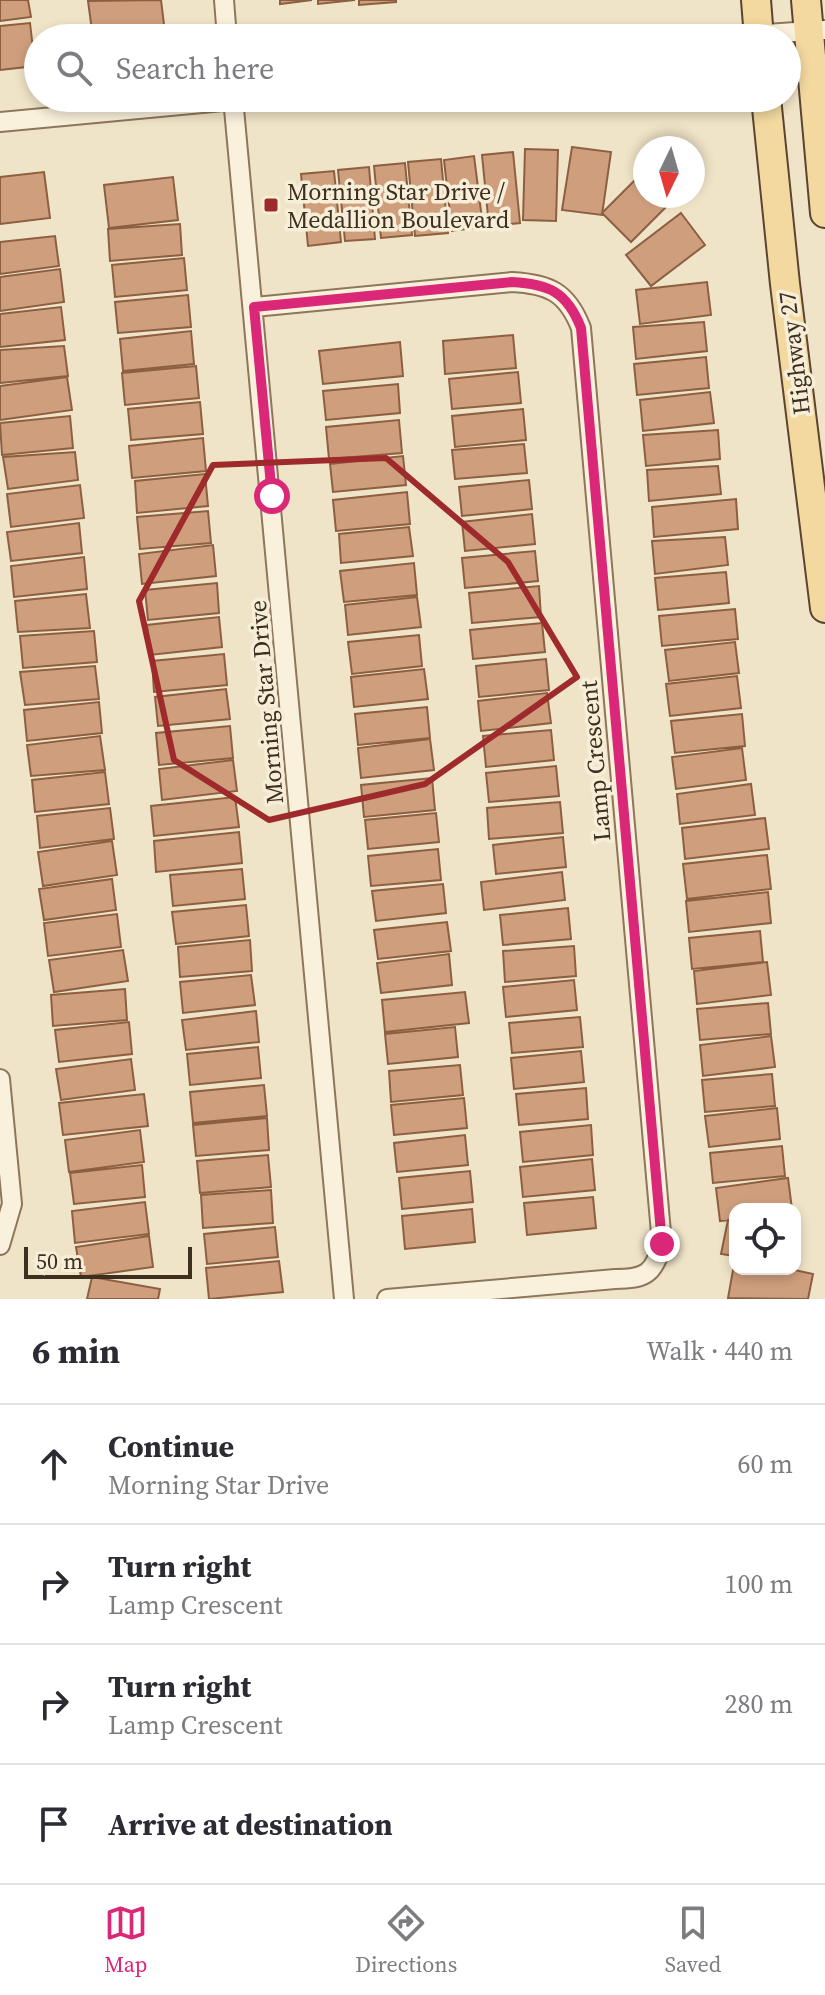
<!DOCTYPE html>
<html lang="en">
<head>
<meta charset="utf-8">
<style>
  :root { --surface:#fff; --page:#f2f2f3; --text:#2b2b33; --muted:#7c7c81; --line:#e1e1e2; --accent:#db2777 }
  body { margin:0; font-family:"Source Serif 4",serif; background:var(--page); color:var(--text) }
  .controls { position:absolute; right:24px; bottom:24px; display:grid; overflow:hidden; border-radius:16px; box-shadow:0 4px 12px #0003 }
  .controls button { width:72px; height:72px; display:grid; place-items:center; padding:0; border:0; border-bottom:2px solid var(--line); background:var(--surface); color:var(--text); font:40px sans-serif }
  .compass { position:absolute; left:633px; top:136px; width:72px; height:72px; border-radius:50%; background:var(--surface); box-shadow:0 4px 12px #0003; rotate:185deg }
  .scale { position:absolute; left:24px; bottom:20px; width:168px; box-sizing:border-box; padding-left:8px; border:4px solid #3d2e20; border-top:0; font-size:22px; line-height:28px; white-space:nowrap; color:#3d2e20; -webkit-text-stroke:6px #f7eed8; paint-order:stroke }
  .stop { position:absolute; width:24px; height:24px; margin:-18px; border:6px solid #db2777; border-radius:50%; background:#fff }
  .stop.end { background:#db2777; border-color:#fff; box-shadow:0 2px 8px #0008 }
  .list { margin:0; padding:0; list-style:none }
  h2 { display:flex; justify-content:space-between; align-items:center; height:104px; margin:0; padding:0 32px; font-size:34px }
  h2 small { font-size:26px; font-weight:400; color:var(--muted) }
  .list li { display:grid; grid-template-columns:52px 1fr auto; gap:24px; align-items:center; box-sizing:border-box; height:120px; padding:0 32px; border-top:2px solid var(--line) }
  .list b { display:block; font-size:30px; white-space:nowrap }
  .list p { margin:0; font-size:26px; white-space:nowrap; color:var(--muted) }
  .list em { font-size:26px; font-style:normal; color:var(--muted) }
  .icon { flex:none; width:44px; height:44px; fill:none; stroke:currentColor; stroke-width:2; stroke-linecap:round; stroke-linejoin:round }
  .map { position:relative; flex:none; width:825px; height:1299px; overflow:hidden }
  .search { position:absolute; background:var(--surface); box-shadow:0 4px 12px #0003; left:24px; right:24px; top:24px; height:88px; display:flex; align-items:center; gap:20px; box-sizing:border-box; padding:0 28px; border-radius:44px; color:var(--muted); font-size:30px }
  .sheet { height:584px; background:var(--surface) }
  nav { display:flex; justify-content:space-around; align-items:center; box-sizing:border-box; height:112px; border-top:2px solid var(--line); background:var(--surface); font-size:22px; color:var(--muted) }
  nav a { display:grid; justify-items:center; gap:4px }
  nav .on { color:var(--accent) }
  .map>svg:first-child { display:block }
  .building { fill:#cf9f7d; stroke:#8d5f41; stroke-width:2 }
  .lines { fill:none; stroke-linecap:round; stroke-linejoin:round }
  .street-casing { stroke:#8d765c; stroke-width:22 }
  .primary-casing { stroke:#5b4430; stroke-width:32 }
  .street { stroke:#faf1dc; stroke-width:18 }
  .primary { stroke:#f3d9a0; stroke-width:28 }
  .route { stroke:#db2777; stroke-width:10 }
  .marked { fill:none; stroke:#9e2a2b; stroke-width:6; stroke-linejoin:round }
  .poi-dot { fill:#9e2a2b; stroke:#f7eed8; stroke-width:3 }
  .labels { text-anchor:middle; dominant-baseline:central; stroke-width:7; stroke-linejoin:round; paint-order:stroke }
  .poi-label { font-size:24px; fill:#3d2e20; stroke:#f7eed8; text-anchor:start }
  .street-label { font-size:24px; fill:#3d2e20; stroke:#f7eed8 }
</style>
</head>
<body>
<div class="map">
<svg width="825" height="1299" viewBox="0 0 825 1299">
  <rect width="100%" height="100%" fill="#f0e4c8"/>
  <path class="building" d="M 0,0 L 28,0 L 31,17 L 0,21 Z
    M 161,0 L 165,33 L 130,38 L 93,38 L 88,1 Z
    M 280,0 L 312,0 L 280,4 Z
    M 318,0 L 355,0 L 318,4 Z
    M 359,0 L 396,0 L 396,2 L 359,5 Z
    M 30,23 L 35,66 L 0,70 L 0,26 Z
    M 572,147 L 611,152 L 602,215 L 562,210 Z
    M 525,149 L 558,150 L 556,221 L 523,220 Z
    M 513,152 L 520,223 L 489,226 L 482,155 Z
    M 474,156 L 483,227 L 452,231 L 444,160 Z
    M 441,159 L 448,233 L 415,236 L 408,162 Z
    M 405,163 L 412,235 L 381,238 L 374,166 Z
    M 369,167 L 375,239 L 345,241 L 338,170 Z
    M 645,170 L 645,196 L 677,196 L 631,242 L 602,213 Z
    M 334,171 L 341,242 L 308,246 L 301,174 Z
    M 44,172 L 50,218 L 0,224 L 0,177 Z
    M 173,177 L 178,220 L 109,228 L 104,185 Z
    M 681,213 L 705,245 L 651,286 L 626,255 Z
    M 180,224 L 182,255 L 110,261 L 108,229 Z
    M 55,236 L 59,266 L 0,274 L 0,242 Z
    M 184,258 L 187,290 L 115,297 L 112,265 Z
    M 60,269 L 64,302 L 0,311 L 0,277 Z
    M 707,282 L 711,315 L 640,324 L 636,290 Z
    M 188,295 L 191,327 L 118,333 L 115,302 Z
    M 61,307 L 65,340 L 0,347 L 0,314 Z
    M 704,322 L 707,351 L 636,359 L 633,327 Z
    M 191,331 L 194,364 L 123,371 L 120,339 Z
    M 513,335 L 516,368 L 445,374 L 443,341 Z
    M 400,342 L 403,376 L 323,384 L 319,351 Z
    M 64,346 L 68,376 L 0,383 L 0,350 Z
    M 706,357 L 709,388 L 637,395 L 634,364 Z
    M 196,366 L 199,398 L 125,405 L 122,373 Z
    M 518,372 L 521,403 L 452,409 L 449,379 Z
    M 67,377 L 72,410 L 0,420 L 0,386 Z
    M 398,384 L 400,413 L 326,420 L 323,391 Z
    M 710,392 L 714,423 L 643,431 L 640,400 Z
    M 200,402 L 203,434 L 131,440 L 128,409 Z
    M 523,409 L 526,440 L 455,447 L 452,416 Z
    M 70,416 L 73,448 L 2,455 L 0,423 Z
    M 399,420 L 402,453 L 329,459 L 326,427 Z
    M 718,430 L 720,459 L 646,466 L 643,435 Z
    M 203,438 L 206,471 L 132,478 L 129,446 Z
    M 524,444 L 527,473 L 455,479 L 452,450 Z
    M 75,452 L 78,480 L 8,489 L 3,457 Z
    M 403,456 L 406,485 L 333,492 L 330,464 Z
    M 718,466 L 721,494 L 649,501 L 647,470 Z
    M 205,474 L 208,506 L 137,513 L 135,481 Z
    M 529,480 L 532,509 L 462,516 L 459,487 Z
    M 80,485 L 84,518 L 11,527 L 7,494 Z
    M 407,492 L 410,524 L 336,531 L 333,500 Z
    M 736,499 L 738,529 L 654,537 L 652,507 Z
    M 208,511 L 211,543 L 140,549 L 137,517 Z
    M 532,514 L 535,544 L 465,551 L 462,522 Z
    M 79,523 L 82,553 L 11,561 L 7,532 Z
    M 409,527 L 413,556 L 341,563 L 339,534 Z
    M 725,537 L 728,565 L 655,574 L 652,541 Z
    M 213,545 L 216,576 L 142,584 L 139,554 Z
    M 535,551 L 538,581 L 465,588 L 462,558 Z
    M 84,557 L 87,589 L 14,597 L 11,566 Z
    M 414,563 L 417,595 L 344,602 L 340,571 Z
    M 726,572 L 729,603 L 658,610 L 655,578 Z
    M 217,583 L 219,613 L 148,620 L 145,590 Z
    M 539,586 L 541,617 L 472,623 L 469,593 Z
    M 86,594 L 90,628 L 18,632 L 15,601 Z
    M 417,597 L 421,627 L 348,635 L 345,605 Z
    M 735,609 L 738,639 L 662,646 L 659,616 Z
    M 219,617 L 222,647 L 150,655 L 147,625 Z
    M 542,623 L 545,652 L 473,659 L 470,630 Z
    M 94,631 L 97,662 L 23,668 L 20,636 Z
    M 419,635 L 422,666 L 352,674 L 348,642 Z
    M 735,642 L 739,673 L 669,681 L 665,650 Z
    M 224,654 L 227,685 L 154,692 L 152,661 Z
    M 546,659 L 549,690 L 479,697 L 476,666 Z
    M 95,666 L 99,699 L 25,705 L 20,672 Z
    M 424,669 L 428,699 L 354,707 L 351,677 Z
    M 737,676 L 741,708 L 670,716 L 666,684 Z
    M 226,689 L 230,719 L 158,726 L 155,697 Z
    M 547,693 L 551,723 L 481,731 L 478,701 Z
    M 99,702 L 102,733 L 27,741 L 24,710 Z
    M 427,707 L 430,738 L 358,745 L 355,714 Z
    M 742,714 L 745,746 L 675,753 L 671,721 Z
    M 230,726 L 233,758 L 159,765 L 156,733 Z
    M 551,730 L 554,760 L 486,767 L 483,736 Z
    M 100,736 L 105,770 L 31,776 L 27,745 Z
    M 430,739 L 434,770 L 361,778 L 358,748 Z
    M 742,748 L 746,780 L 676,789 L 672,757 Z
    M 233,760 L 237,791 L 162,800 L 159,769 Z
    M 556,766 L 559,796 L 489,802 L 486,773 Z
    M 105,772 L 109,804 L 35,812 L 32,780 Z
    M 432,778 L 435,810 L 364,817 L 361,785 Z
    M 751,784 L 755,815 L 680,824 L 677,794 Z
    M 235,797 L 239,827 L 154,836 L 151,806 Z
    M 560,802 L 563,833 L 489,839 L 487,808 Z
    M 110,808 L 114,839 L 40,848 L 37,816 Z
    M 436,813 L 439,842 L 368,849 L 365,820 Z
    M 765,818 L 769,849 L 685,859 L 682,828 Z
    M 239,832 L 242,863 L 156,872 L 154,841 Z
    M 563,837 L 566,867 L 496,874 L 493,845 Z
    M 112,841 L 117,875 L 43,886 L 38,852 Z
    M 438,849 L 441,880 L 371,886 L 368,856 Z
    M 767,855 L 771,889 L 687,899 L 683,864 Z
    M 242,869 L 245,899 L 173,906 L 170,875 Z
    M 562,872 L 565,900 L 484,910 L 481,882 Z
    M 112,879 L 116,910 L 44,920 L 39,889 Z
    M 443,884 L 446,913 L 376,921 L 372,891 Z
    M 768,892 L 771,923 L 689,932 L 686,901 Z
    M 246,905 L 249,936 L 176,944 L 172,912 Z
    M 568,908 L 571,939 L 503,945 L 500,915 Z
    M 117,914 L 121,947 L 48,956 L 44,923 Z
    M 447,922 L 451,951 L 378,959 L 374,930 Z
    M 760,931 L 763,962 L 692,969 L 689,938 Z
    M 250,940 L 252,971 L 180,977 L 178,947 Z
    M 574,946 L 576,976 L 505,982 L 503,951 Z
    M 123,950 L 128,981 L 54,992 L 49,960 Z
    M 449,954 L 452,985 L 381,993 L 377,963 Z
    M 767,962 L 771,995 L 697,1004 L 694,971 Z
    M 251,975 L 255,1005 L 183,1013 L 180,982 Z
    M 574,980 L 577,1010 L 506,1017 L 503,987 Z
    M 125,989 L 127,1020 L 53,1026 L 51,995 Z
    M 465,992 L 469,1023 L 385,1032 L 382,1000 Z
    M 768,1003 L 771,1034 L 700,1040 L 697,1009 Z
    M 256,1011 L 259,1042 L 186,1050 L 182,1020 Z
    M 580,1017 L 583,1047 L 512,1053 L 509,1023 Z
    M 129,1022 L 132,1054 L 59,1062 L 55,1030 Z
    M 455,1027 L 458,1057 L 388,1064 L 385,1034 Z
    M 771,1036 L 775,1067 L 703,1076 L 700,1045 Z
    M 258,1047 L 261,1078 L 190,1085 L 187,1054 Z
    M 581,1051 L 584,1082 L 514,1089 L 511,1058 Z
    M 131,1059 L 135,1090 L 61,1100 L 56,1069 Z
    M 460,1065 L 463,1095 L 391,1102 L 389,1071 Z
    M 772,1074 L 775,1106 L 705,1112 L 702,1080 Z
    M 264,1085 L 267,1116 L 193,1123 L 190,1092 Z
    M 586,1088 L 588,1119 L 519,1125 L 516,1094 Z
    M 144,1094 L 148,1126 L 63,1135 L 59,1103 Z
    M 464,1098 L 467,1128 L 394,1135 L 391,1105 Z
    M 777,1108 L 780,1139 L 709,1147 L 705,1116 Z
    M 267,1118 L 269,1150 L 196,1156 L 193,1125 Z
    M 591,1125 L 593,1155 L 523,1162 L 520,1132 Z
    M 140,1130 L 144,1162 L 69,1172 L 65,1140 Z
    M 465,1135 L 468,1165 L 397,1172 L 394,1143 Z
    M 782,1146 L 785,1176 L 713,1183 L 710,1153 Z
    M 268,1155 L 271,1187 L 200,1193 L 197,1161 Z
    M 592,1159 L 595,1190 L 523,1197 L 520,1167 Z
    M 142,1165 L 145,1197 L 74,1204 L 70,1173 Z
    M 470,1171 L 473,1202 L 402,1209 L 399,1178 Z
    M 788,1178 L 792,1209 L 735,1209 L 735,1219 L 720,1221 L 716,1188 Z
    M 271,1190 L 273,1223 L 203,1228 L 201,1195 Z
    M 593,1197 L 596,1228 L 527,1235 L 524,1203 Z
    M 145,1202 L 149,1234 L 75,1243 L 72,1211 Z
    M 472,1209 L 475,1242 L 405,1249 L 402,1216 Z
    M 728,1220 L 735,1222 L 735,1256 L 721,1254 Z
    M 275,1227 L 278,1257 L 207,1264 L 204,1234 Z
    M 795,1234 L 800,1235 L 795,1262 Z
    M 149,1236 L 153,1267 L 81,1277 L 76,1247 Z
    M 735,1259 L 735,1269 L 790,1269 L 813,1274 L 808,1299 L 728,1298 Z
    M 279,1261 L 283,1292 L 209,1299 L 206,1268 Z
    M 92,1277 L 160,1289 L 158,1299 L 87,1299 Z"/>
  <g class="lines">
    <defs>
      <path id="street" d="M 224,0 L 227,38
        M 704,38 L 825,30
        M 787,73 L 822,72
        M 233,98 L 344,1299
        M 0,122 L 256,98
        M 254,307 L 512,282 C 549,284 567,292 581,328 L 662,1244 C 654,1274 645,1279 615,1279 L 387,1299
        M 0,1079 L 12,1204 L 0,1245"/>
      <path id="primary" d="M 756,0 L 759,38
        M 806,0 L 825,213
        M 766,98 L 785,284 L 825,608"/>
    </defs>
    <use href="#street" class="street-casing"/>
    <use href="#primary" class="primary-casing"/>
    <use href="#street" class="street"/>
    <use href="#primary" class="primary"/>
  </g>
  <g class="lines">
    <path class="route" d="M 272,496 L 254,307 L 512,282 C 549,284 567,292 581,328 L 662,1244"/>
  </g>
  <path class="marked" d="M 386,458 L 508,562 L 577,677 L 425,784 L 269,820 L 174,760 L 139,601 L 213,465 Z"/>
  <rect class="poi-dot" x="263" y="197" width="16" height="16" rx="4"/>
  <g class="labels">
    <g class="poi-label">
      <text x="287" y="191">Morning Star Drive /<tspan x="287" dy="28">Medallion Boulevard</tspan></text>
    </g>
    <g class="street-label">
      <text transform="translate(794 353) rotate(-97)">Highway 27</text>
      <text transform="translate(266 702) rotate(-95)">Morning Star Drive</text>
      <text transform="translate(595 761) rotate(-95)">Lamp Crescent</text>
    </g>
  </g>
</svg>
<div class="controls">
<button><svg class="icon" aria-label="locate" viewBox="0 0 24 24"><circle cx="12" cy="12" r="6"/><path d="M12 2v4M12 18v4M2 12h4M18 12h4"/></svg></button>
</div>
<svg class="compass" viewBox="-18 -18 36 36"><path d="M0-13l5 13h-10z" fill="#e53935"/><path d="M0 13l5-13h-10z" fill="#7c7c81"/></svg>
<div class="scale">50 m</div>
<div class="stop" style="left:272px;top:496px"></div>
<div class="stop end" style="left:662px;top:1244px"></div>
<div class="search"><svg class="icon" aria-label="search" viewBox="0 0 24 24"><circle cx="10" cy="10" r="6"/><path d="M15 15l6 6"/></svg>Search here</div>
</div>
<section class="sheet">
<h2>6 min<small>Walk · 440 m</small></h2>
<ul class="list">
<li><svg class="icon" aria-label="ahead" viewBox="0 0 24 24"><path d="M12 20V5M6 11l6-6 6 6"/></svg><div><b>Continue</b><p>Morning Star Drive</p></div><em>60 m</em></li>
<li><svg class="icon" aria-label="right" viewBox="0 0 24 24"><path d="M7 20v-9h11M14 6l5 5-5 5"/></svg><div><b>Turn right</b><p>Lamp Crescent</p></div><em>100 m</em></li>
<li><svg class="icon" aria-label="right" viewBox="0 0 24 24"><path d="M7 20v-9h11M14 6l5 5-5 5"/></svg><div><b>Turn right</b><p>Lamp Crescent</p></div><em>280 m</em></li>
<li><svg class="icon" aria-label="arrive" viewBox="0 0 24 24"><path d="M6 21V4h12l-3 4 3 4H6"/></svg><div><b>Arrive at destination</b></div></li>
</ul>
</section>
<nav>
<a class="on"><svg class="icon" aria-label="map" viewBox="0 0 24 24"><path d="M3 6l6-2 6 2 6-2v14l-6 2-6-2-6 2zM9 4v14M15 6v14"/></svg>Map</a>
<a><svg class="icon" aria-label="directions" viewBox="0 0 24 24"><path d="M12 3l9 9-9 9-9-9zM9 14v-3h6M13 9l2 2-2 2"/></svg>Directions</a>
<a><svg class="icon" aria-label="saved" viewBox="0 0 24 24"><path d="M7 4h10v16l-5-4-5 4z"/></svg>Saved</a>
</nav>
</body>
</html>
